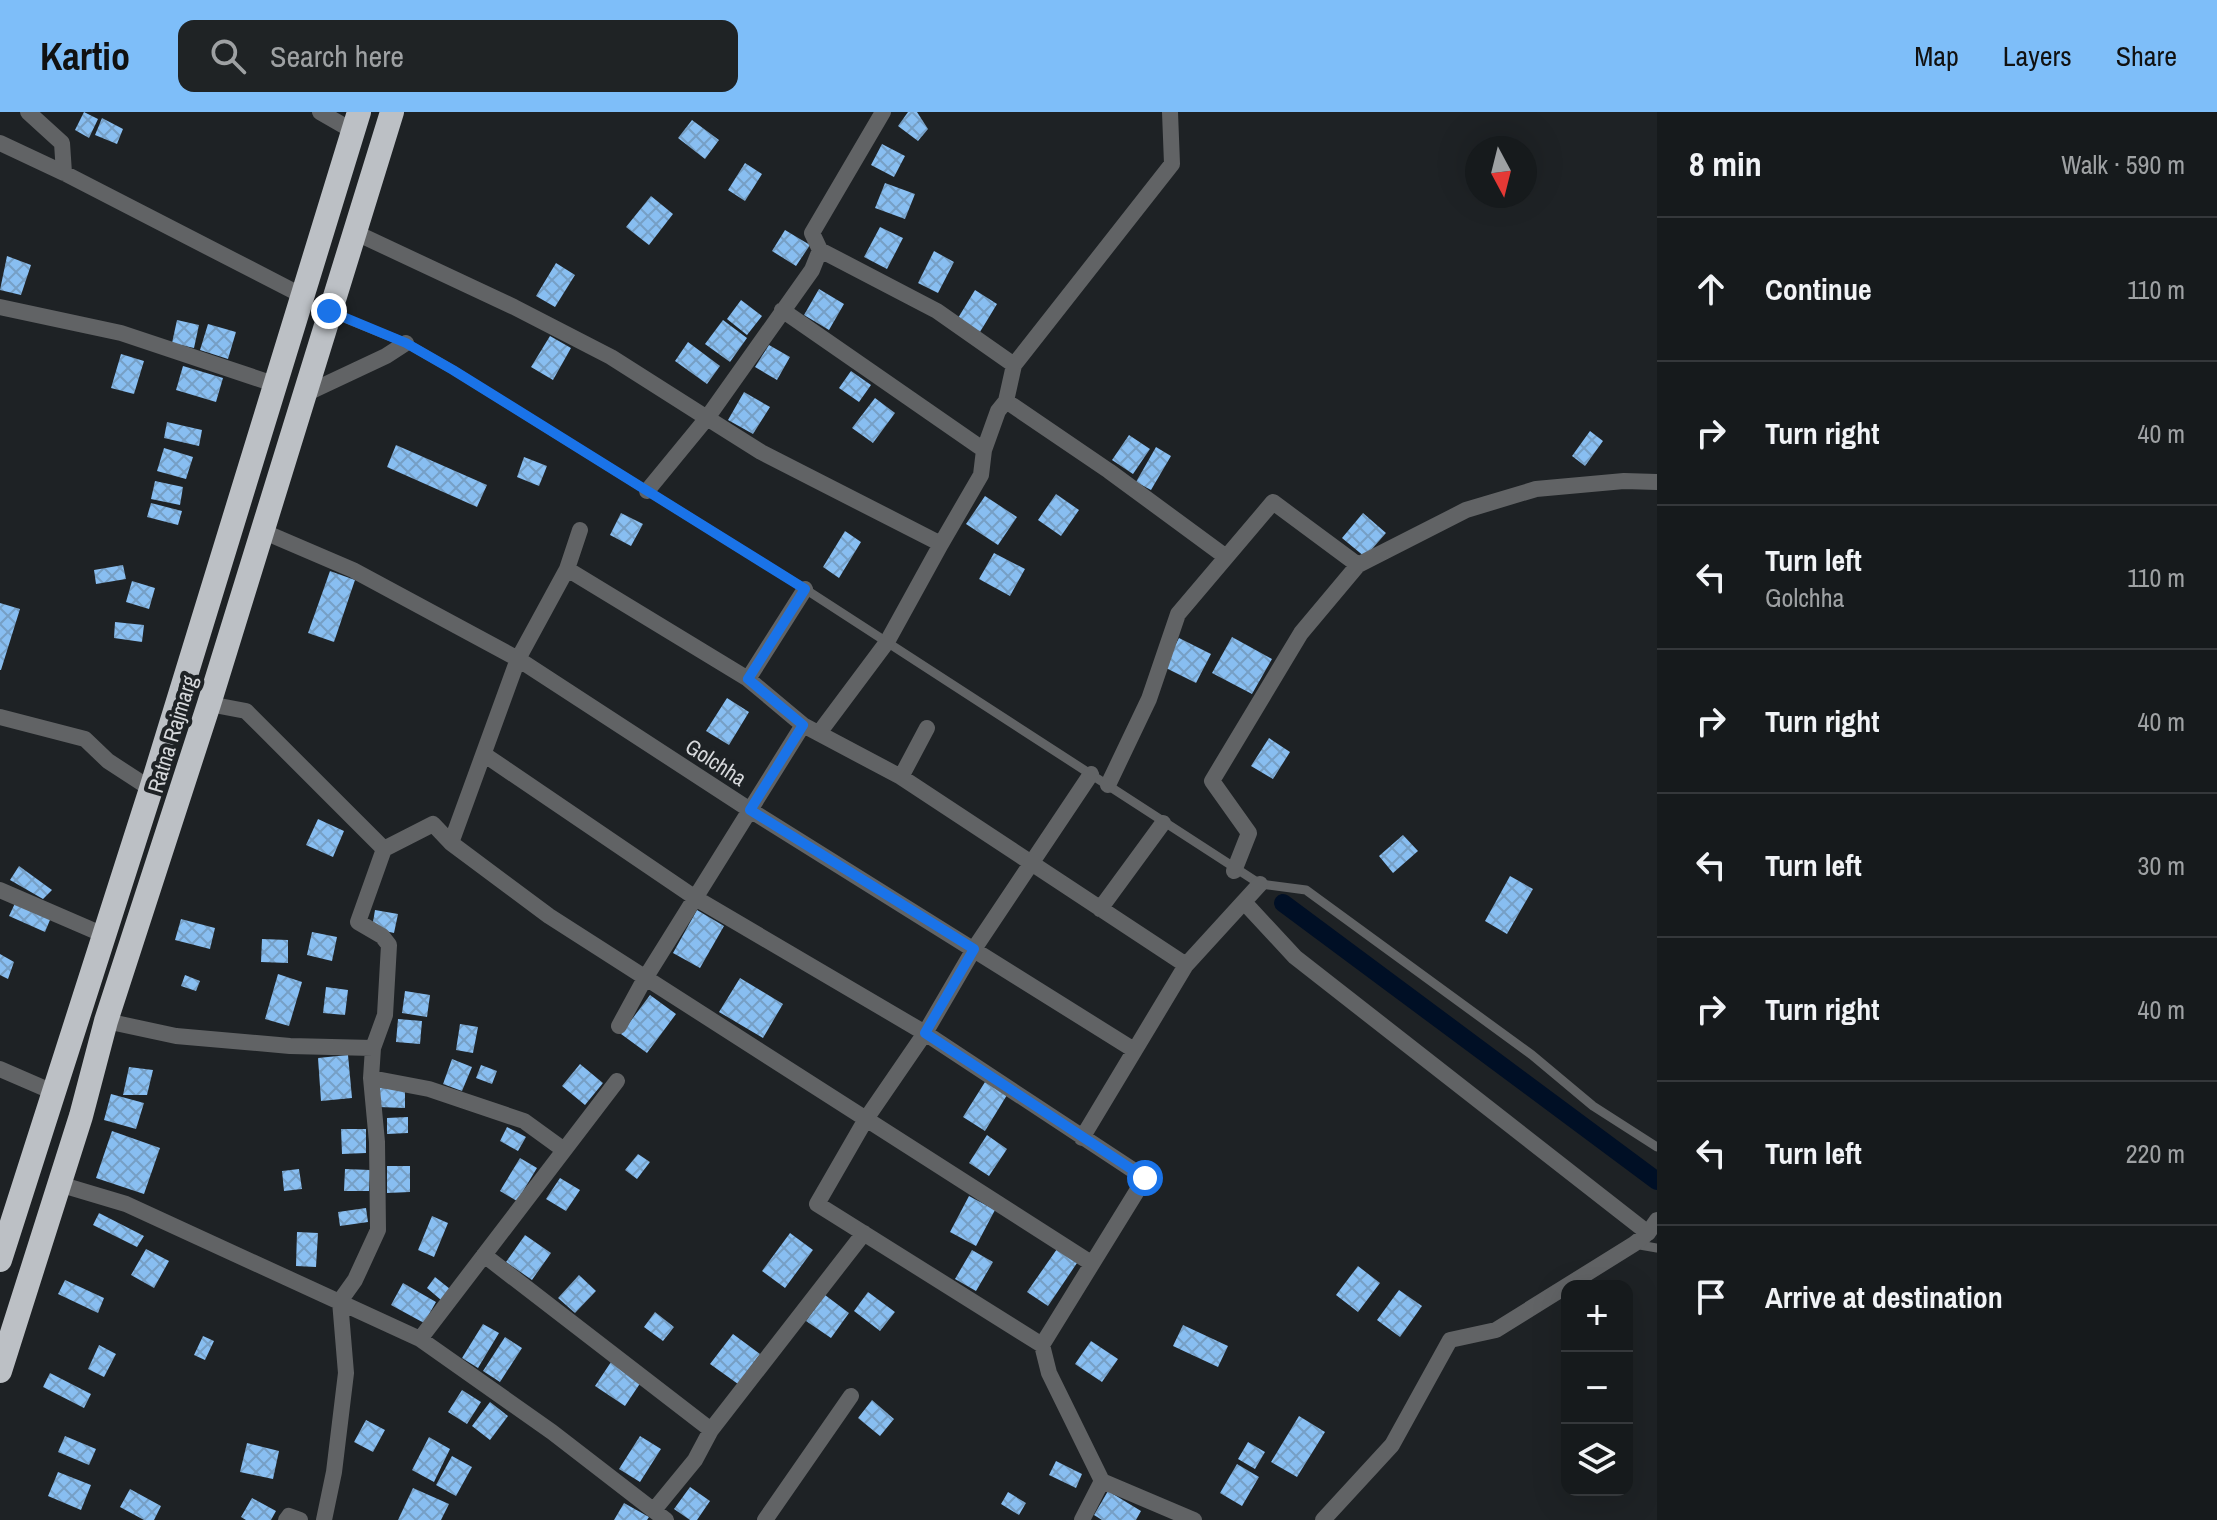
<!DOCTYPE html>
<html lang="en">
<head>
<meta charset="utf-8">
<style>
  :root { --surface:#161a1c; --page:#1f2325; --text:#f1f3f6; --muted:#9ea1a3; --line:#35383b; --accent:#7ebef9 }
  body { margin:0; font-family:"Archivo Narrow",sans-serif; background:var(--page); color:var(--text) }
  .controls { position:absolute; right:24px; bottom:24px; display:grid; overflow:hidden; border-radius:16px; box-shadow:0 8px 32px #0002 }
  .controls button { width:72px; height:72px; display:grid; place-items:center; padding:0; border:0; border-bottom:2px solid var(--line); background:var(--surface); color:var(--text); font:40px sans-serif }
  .compass { position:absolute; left:1465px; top:24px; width:72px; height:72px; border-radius:50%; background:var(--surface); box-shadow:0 8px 32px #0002; rotate:173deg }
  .stop { position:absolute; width:24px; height:24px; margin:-18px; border:6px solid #1a73e8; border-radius:50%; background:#fff }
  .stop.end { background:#1a73e8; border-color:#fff; box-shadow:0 2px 8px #0008 }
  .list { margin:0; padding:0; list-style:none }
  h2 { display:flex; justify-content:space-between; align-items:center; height:104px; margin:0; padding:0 32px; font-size:34px }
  h2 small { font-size:26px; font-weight:400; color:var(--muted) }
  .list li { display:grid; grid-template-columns:52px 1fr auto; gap:24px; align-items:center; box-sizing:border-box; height:144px; padding:0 32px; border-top:2px solid var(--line) }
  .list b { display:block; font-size:30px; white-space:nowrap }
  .list p { margin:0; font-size:26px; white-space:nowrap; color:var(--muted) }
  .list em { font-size:26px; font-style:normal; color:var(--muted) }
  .icon { flex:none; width:44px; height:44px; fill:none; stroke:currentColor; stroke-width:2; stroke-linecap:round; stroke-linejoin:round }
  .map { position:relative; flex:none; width:1657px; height:1408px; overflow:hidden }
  header { display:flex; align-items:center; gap:48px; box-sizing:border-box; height:112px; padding:0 40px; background:var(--accent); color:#111 }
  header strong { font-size:38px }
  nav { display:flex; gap:44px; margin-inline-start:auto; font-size:28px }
  .search { width:560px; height:72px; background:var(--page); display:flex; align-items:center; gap:20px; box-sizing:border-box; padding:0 28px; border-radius:16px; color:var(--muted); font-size:30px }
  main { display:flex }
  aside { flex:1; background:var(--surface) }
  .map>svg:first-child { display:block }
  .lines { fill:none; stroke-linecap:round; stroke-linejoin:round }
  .canal { stroke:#000f25; stroke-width:18 }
  .building { fill:url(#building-cross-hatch) }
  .lane { stroke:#616365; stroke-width:9 }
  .street { stroke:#616365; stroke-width:16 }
  .highway { stroke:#bcc0c5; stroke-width:24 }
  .route { stroke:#1a73e8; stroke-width:10 }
  .labels { text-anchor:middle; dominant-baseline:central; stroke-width:8; stroke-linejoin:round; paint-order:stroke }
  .street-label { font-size:22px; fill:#d6d8db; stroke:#1e2225 }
</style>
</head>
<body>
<header>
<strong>Kartio</strong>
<div class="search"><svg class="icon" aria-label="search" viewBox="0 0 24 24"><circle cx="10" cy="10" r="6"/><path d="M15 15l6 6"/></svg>Search here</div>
<nav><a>Map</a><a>Layers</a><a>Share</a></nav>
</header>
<main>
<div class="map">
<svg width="1657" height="1408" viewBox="0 0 1657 1408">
  <defs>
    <pattern id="building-cross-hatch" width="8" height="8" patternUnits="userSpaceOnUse" patternTransform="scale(2)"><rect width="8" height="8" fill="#88bef1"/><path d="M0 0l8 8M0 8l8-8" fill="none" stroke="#769fc5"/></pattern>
  </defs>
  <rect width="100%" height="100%" fill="#1e2225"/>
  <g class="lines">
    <path class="canal" d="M 1283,791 L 1657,1069"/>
  </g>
  <path class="building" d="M 84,0 L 98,7 L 89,26 L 75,18 Z
    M 908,0 L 917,0 L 928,17 L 918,29 L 898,14 Z
    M 102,6 L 123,17 L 117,32 L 95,23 Z
    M 692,8 L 719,28 L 705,47 L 678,26 Z
    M 882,32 L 905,44 L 894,65 L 871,53 Z
    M 745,51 L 762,62 L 745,89 L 728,78 Z
    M 885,71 L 915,82 L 905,107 L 875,96 Z
    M 651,84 L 673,102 L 649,133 L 626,115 Z
    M 880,115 L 903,126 L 887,157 L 864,145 Z
    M 785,118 L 810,133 L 796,154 L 772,139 Z
    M 934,139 L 954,150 L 938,181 L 918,171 Z
    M 7,144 L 31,153 L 21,183 L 0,178 Z
    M 556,151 L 575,163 L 555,195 L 536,184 Z
    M 819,177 L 844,192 L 829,218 L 804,203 Z
    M 975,178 L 997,192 L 980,220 L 958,206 Z
    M 741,188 L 762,204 L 747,223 L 727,207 Z
    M 177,208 L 199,213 L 194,236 L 172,231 Z
    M 723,208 L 747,226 L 730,250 L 705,232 Z
    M 208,212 L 236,220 L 228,247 L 200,238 Z
    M 550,224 L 571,236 L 553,268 L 531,255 Z
    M 688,230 L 720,254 L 707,272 L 675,249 Z
    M 769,233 L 790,245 L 777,268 L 755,255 Z
    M 121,242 L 144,249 L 134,282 L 111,276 Z
    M 183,254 L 223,266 L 216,290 L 176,278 Z
    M 851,259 L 871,273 L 859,290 L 839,276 Z
    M 744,280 L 770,295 L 753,322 L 728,308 Z
    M 875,286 L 895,301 L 873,331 L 852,316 Z
    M 167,310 L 202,318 L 199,334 L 164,326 Z
    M 1590,319 L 1603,329 L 1585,354 L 1572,344 Z
    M 1129,323 L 1150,337 L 1133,362 L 1112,348 Z
    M 396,333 L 487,373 L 477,395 L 387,355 Z
    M 1156,335 L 1171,344 L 1151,378 L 1136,370 Z
    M 164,336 L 193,345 L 186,367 L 157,359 Z
    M 524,345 L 547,354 L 539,374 L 517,365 Z
    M 155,369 L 183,375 L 180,393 L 151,387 Z
    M 1056,382 L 1079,398 L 1061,424 L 1038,408 Z
    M 985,384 L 1017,405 L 998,433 L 966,412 Z
    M 151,391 L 182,399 L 178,413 L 147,405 Z
    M 621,401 L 643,412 L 631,434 L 610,423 Z
    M 1363,401 L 1386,421 L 1365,445 L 1342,426 Z
    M 845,419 L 861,430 L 839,466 L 823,455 Z
    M 994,441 L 1025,457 L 1010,484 L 979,467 Z
    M 123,453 L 126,467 L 96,472 L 94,458 Z
    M 330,459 L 355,468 L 334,530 L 308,521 Z
    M 132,469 L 155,476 L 149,497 L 126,490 Z
    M 0,491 L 20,497 L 1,558 L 0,558 Z
    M 115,510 L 144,513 L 142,530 L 114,526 Z
    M 1232,525 L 1272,547 L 1252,582 L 1212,561 Z
    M 1179,526 L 1211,542 L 1196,571 L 1164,555 Z
    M 727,586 L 749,600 L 729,633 L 706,619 Z
    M 1269,626 L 1290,640 L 1273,667 L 1251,654 Z
    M 318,707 L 344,719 L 333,745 L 306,733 Z
    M 1403,723 L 1418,739 L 1393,761 L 1379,744 Z
    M 19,754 L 52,778 L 43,787 L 10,768 Z
    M 1510,764 L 1533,777 L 1507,822 L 1485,809 Z
    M 17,787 L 52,803 L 45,820 L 9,804 Z
    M 375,798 L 398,802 L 394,821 L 372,816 Z
    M 697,798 L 724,814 L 700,856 L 673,841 Z
    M 181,807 L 215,816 L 210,837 L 175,828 Z
    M 312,820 L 337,825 L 332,849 L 307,843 Z
    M 262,827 L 288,828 L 288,851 L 261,850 Z
    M 0,842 L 14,850 L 8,867 L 0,863 Z
    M 278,862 L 302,870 L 289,914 L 265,907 Z
    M 185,863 L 200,869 L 196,879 L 181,874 Z
    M 740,866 L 783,892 L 763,926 L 719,900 Z
    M 326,875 L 348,878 L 345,903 L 323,901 Z
    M 405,879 L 430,883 L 427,905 L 402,901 Z
    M 650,883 L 676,902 L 647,941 L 621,922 Z
    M 398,907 L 422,909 L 420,932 L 396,930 Z
    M 460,912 L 478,915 L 473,941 L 456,938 Z
    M 348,943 L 352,986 L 321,989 L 318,946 Z
    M 452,947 L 472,955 L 462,979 L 443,972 Z
    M 580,952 L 603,971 L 585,993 L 562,974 Z
    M 481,953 L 497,959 L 492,972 L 476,966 Z
    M 129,955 L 153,958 L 147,983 L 123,983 Z
    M 985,970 L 1007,983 L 985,1019 L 963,1005 Z
    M 380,976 L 405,977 L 405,996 L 379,995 Z
    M 111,982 L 144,991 L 136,1017 L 104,1008 Z
    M 408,1005 L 408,1021 L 387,1022 L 387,1006 Z
    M 507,1015 L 526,1025 L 518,1039 L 500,1029 Z
    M 341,1017 L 366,1017 L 366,1041 L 342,1042 Z
    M 112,1019 L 160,1036 L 144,1082 L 96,1066 Z
    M 987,1023 L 1007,1037 L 989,1064 L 969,1051 Z
    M 638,1042 L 650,1050 L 637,1067 L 625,1058 Z
    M 520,1046 L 537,1056 L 517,1089 L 500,1079 Z
    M 387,1054 L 410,1054 L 410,1080 L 387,1081 Z
    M 299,1057 L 302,1077 L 284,1079 L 282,1059 Z
    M 345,1057 L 370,1058 L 369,1079 L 344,1079 Z
    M 560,1066 L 580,1078 L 566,1099 L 546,1087 Z
    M 969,1084 L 995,1098 L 976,1134 L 950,1120 Z
    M 366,1096 L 368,1110 L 340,1114 L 338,1100 Z
    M 99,1101 L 144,1124 L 137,1135 L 93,1113 Z
    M 432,1104 L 448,1111 L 434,1145 L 418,1138 Z
    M 297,1120 L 318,1121 L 316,1155 L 296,1154 Z
    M 790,1121 L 813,1138 L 785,1176 L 762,1159 Z
    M 525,1123 L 551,1141 L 532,1168 L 506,1150 Z
    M 146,1137 L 169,1149 L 154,1176 L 131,1163 Z
    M 1057,1137 L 1077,1151 L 1048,1194 L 1027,1180 Z
    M 972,1138 L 993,1150 L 976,1179 L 955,1167 Z
    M 1358,1154 L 1380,1171 L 1358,1200 L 1336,1183 Z
    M 579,1163 L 596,1179 L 575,1201 L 558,1186 Z
    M 435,1165 L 450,1177 L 441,1188 L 427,1176 Z
    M 65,1168 L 104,1186 L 98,1201 L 58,1182 Z
    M 403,1171 L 436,1190 L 424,1211 L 391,1193 Z
    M 1399,1178 L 1422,1194 L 1400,1225 L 1377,1208 Z
    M 868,1180 L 895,1200 L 880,1219 L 854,1199 Z
    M 825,1183 L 849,1201 L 831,1226 L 806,1209 Z
    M 655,1200 L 674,1215 L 663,1229 L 644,1215 Z
    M 483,1212 L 499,1221 L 478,1256 L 462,1246 Z
    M 1183,1213 L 1228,1234 L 1218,1255 L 1173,1234 Z
    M 733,1222 L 760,1242 L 738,1272 L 710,1252 Z
    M 203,1224 L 214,1229 L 205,1248 L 194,1243 Z
    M 505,1225 L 522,1236 L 500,1270 L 483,1259 Z
    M 1091,1229 L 1118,1247 L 1102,1270 L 1075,1252 Z
    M 99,1233 L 116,1242 L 104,1265 L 88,1257 Z
    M 611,1250 L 641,1270 L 625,1294 L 595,1274 Z
    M 50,1261 L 91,1282 L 84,1296 L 43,1275 Z
    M 462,1278 L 481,1290 L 467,1312 L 448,1300 Z
    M 872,1288 L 894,1307 L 880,1324 L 858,1306 Z
    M 490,1290 L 508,1304 L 490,1328 L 472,1314 Z
    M 1299,1304 L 1325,1320 L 1297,1365 L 1271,1350 Z
    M 366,1308 L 385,1318 L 373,1340 L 354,1330 Z
    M 65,1324 L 96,1337 L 89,1353 L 58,1340 Z
    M 640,1324 L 661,1337 L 640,1370 L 619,1357 Z
    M 429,1325 L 450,1337 L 434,1370 L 412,1358 Z
    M 1248,1330 L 1265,1340 L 1255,1357 L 1238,1347 Z
    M 247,1331 L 279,1339 L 273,1367 L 240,1360 Z
    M 452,1344 L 472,1355 L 456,1384 L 436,1373 Z
    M 1056,1349 L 1082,1362 L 1076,1376 L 1049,1363 Z
    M 1237,1352 L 1259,1365 L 1242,1394 L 1220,1381 Z
    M 58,1360 L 91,1373 L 81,1398 L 48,1384 Z
    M 690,1375 L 710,1389 L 697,1408 L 690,1408 L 674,1397 Z
    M 413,1376 L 449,1392 L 441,1408 L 398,1408 Z
    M 130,1377 L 161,1394 L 154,1408 L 144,1408 L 120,1395 Z
    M 1108,1379 L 1141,1399 L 1136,1408 L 1102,1408 L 1094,1403 Z
    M 1008,1380 L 1026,1391 L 1019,1403 L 1001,1392 Z
    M 252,1386 L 276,1399 L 271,1408 L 246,1408 L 241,1405 Z
    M 624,1391 L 649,1405 L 647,1408 L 614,1408 Z"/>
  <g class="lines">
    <path class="lane" d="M 332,201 L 406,231 L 453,258 L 805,477 L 1260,772 L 1306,778 L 1532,943 L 1593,994 L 1657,1035
      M 1634,1132 L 1657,1136"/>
    <path class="street" d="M 28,0 L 62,31 L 64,61
      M 320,0 L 353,19
      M 0,31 L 64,61 L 301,183
      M 354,120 L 514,195 L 611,245 L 707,306 L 812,158 L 820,138 L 812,121 L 883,0
      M 820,138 L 937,199 L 1014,253 L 1006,289 L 998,299 L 984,338
      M 0,195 L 121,221 L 274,272
      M 1014,253 L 1172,52 L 1170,0
      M 303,283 L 386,244 L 406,231
      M 1006,289 L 1109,359 L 1226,445
      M 647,379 L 707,306 L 761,340 L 941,432 L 981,363 L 984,338 L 782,198
      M 262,419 L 353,458 L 518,547 L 750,698 L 1134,938
      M 567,457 L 748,567 L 803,613 L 901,665 L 1186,853 L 1260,772
      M 748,567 L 805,477
      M 209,592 L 246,599 L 384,737
      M 0,605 L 85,627 L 108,649 L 151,677
      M 819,621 L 887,530 L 941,432
      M 1091,662 L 974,837 L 925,921 L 866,1007 L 1091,1151
      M 901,665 L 927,616
      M 1108,673 L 1149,587 L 1178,502 L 1273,390 L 1358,453
      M 451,731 L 518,547 L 567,457 L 580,418
      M 1234,759 L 1249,721 L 1212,669 L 1301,521 L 1358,453 L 1466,398 L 1536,377 L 1624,369 L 1657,370
      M 0,778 L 104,823
      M 1244,790 L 1295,845 L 1648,1121
      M 1100,797 L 1163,711
      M 106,909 L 176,924 L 290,934 L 373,936 L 371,966 L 377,1030 L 378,1118 L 355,1168 L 340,1189 L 346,1261 L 334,1360 L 324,1408
      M 619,914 L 644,868 L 803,613
      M 373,936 L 385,903 L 389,833 L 382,824 L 358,810 L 384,737 L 433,712 L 451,731 L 549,804 L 866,1007 L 817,1092 L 1042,1233 L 1145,1066 L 925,921 L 697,787 L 485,643
      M 0,957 L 53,980
      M 371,966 L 429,977 L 524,1009 L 564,1038
      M 1082,1026 L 1186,853
      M 59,1072 L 126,1092 L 420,1227 L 552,1320 L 666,1408
      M 484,1143 L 711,1318
      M 420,1227 L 617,969
      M 1042,1233 L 1049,1261 L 1102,1369
      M 654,1398 L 695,1348 L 711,1318 L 864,1121
      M 286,1408 L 289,1404 L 300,1408
      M 765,1408 L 851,1284
      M 1082,1408 L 1102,1369 L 1194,1408
      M 1323,1408 L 1392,1333 L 1450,1228 L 1496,1218 L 1634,1132 L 1648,1121 L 1657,1108"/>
    <path class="highway" d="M 0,1148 L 151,677 L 359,0
      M 0,1259 L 81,1004 L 106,909 L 209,592 L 392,0"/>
  </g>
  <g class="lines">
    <path class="route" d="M 329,199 L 406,231 L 453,258 L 805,477 L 748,567 L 803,613 L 750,698 L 974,837 L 925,921 L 1145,1066"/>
  </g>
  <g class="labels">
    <g class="street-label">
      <text transform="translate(172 622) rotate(-73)">Ratna Rajmarg</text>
      <text transform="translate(716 650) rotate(33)">Golchha</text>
    </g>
  </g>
</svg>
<div class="controls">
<button>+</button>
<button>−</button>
<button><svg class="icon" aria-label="layers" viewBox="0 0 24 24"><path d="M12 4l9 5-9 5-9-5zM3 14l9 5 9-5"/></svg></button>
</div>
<svg class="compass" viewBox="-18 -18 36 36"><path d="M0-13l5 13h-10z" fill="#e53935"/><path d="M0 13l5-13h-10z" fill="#9ea1a3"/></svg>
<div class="stop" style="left:1145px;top:1066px"></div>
<div class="stop end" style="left:329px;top:199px"></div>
</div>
<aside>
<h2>8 min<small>Walk · 590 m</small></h2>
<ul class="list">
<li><svg class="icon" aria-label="ahead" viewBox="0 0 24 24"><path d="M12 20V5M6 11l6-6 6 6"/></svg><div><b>Continue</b></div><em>110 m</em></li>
<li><svg class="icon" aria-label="right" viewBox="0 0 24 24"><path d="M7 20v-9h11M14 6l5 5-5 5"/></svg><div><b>Turn right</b></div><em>40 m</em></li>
<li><svg class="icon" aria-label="left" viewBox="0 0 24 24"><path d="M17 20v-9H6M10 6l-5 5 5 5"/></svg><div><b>Turn left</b><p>Golchha</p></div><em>110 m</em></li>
<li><svg class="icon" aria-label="right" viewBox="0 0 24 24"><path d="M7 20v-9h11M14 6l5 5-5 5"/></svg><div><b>Turn right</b></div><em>40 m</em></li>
<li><svg class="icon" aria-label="left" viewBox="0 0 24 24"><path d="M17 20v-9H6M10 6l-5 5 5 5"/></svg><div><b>Turn left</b></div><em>30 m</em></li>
<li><svg class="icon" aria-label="right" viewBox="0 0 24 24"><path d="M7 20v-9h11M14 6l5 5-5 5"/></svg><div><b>Turn right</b></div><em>40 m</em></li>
<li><svg class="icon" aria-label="left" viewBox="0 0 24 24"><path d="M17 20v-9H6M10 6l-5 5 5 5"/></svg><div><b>Turn left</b></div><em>220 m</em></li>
<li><svg class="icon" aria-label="arrive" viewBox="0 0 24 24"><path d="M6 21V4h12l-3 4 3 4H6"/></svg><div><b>Arrive at destination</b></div></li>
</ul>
</aside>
</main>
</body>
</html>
